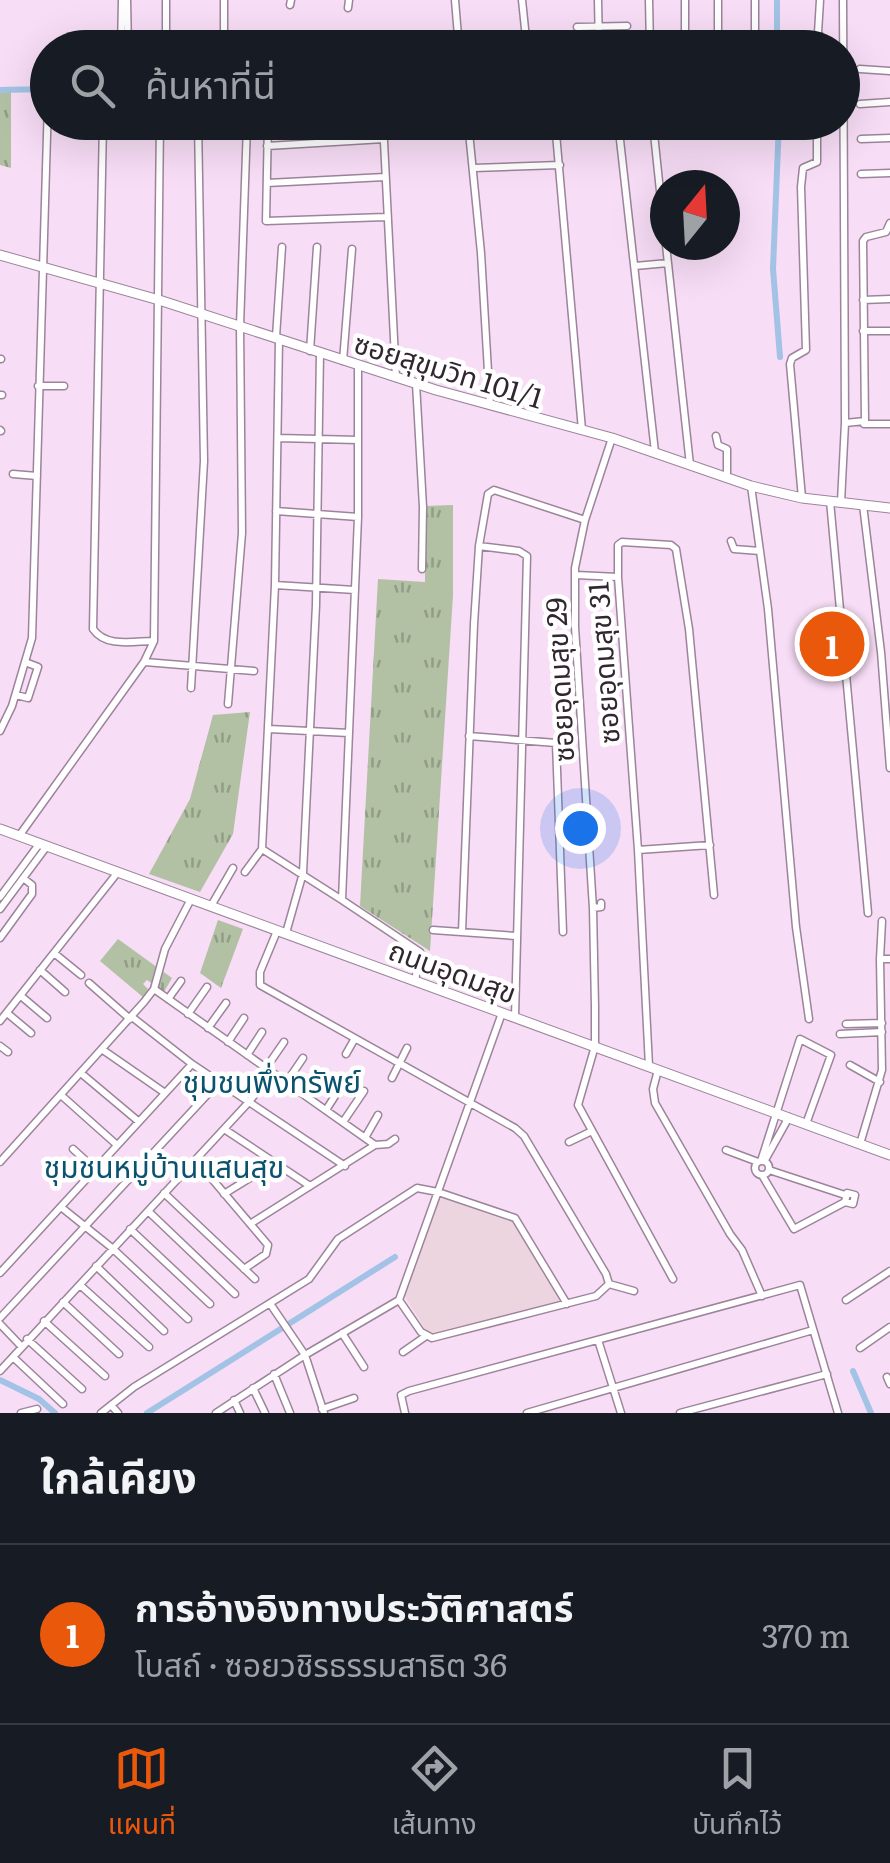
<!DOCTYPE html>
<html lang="th">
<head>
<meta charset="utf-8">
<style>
  :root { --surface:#171b24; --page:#20242c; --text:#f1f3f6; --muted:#9ea1a6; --line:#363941; --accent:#ea580c }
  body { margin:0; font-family:Literata,"Noto Sans Thai",serif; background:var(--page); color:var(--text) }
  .compass { position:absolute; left:650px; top:170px; width:90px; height:90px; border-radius:50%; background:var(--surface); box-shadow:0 10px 40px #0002; rotate:18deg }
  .you { position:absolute; left:580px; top:828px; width:35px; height:35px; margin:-25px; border:8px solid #fff; border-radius:50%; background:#1a73e8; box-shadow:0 0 0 15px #1a73e833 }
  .badge { display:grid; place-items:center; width:65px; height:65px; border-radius:50%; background:var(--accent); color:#fff; font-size:32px; font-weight:700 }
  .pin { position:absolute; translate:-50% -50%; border:5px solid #fff; box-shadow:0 2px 10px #0006 }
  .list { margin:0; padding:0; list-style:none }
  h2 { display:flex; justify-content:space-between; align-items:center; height:130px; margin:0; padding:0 40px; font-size:42px }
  h2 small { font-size:32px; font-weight:400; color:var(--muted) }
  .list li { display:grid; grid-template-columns:65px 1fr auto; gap:30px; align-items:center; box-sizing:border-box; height:180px; padding:0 40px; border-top:2px solid var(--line) }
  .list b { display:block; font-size:38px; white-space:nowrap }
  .list p { margin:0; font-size:32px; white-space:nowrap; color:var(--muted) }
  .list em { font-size:32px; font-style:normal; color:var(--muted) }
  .icon { flex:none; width:55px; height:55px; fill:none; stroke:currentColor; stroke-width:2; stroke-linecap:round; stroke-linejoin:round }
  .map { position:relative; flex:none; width:890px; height:1413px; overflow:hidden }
  .search { position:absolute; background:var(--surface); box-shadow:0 10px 40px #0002; left:30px; right:30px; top:30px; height:110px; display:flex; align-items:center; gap:25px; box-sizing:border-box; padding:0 35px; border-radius:55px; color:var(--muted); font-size:38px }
  .sheet { height:310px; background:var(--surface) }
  nav { display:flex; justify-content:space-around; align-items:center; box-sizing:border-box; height:140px; border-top:2px solid var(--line); background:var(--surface); font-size:28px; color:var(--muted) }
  nav a { display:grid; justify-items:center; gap:5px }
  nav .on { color:var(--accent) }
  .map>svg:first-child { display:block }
  .education { fill:#edd5df }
  .grass { fill:url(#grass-tufts) }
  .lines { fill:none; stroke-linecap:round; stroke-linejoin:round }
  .canal { stroke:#a2c3e5; stroke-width:6 }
  .street-casing { stroke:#9c849b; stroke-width:9 }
  .secondary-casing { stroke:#9c849b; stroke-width:11 }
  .street { stroke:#fff; stroke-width:6 }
  .secondary { stroke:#fff; stroke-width:9 }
  .labels { text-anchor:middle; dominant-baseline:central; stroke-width:9; stroke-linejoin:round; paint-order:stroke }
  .street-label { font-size:28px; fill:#312730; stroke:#fff }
  .neighbourhood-label { font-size:30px; fill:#0b526f; stroke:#fff }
</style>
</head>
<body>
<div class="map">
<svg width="890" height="1413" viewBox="0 0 890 1413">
  <defs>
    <pattern id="grass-tufts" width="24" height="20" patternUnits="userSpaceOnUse" patternTransform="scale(2.5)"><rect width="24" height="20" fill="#b2c1a4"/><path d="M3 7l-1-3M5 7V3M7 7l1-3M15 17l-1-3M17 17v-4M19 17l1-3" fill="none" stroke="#919d86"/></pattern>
  </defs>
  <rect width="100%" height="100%" fill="#f7ddf6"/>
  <path class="education" d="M 444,1197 L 514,1220 L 562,1301 L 560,1303 L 429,1335 L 404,1295 L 439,1200 Z"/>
  <path class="grass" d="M 0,89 L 11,89 L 11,168 L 0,165 Z
    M 453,505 L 453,595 L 430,951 L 360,906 L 378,579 L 425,582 L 425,506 Z
    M 250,712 L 233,834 L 200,892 L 149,874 L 190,799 L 213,715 Z
    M 218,920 L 243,929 L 221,988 L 200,973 Z
    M 118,939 L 172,978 L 164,992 L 147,980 L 143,984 L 148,989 L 144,998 L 100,961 Z"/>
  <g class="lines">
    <path class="canal" d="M 777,0 L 777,48
      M 0,90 L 48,89
      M 779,122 L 773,269 L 780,357
      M 853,1371 L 871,1413
      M 0,1380 L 39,1399 L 55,1413
      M 147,1413 L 395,1257"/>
    <defs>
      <path id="street" d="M 127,0 L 128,48
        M 166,0 L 166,48
        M 455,0 L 459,48
        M 522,0 L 527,48
        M 598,0 L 599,48
        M 649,0 L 650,48
        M 290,5 L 291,0
        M 348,8 L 349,0
        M 577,27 L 627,26
        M 818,33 L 820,0
        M 121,48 L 122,0
        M 224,48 L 224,0
        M 384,48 L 393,40
        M 685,48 L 685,0
        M 718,48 L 718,0
        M 755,48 L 755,0
        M 860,69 L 890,71
        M 860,104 L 890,102
        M 103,122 L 93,629 C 106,648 134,641 154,641
        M 268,122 L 266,221 L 386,217
        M 383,122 L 396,378
        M 468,122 L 481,253 L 490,405
        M 555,122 L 582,430
        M 653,124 L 665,239
        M 653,125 L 621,128 L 619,131 L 655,452
        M 861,139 L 890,138
        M 267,146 L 384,139
        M 474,168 L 560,165
        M 861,174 L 890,173
        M 267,183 L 385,177
        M 666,245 L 690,465
        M 635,266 L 668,263
        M 863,300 L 890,299
        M 863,331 L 890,331
        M 276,337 L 282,247
        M 279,340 L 275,585 L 262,849 L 342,900 L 358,517 L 358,366
        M 310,351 L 317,247
        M 0,359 L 1,359
        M 343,361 L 352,249
        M 416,383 L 423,507 L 422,569
        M 38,386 L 64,386
        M 0,395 L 2,395
        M 845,423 L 865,421 L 863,241 L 866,237 L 886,232 L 890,223
        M 864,424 L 890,424
        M 0,430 L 1,431
        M 716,436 L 718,445 L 727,449 L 727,477
        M 278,438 L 358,440
        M 612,438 L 585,520 L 575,568 L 575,627 L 593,908 L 595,1007 L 595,1046 L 578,1105 L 673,1279
        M 13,474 L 37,476
        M 751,486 L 768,609 L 796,927 L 809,1019
        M 802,498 L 790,364 L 792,358 L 806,350 L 801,187 L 803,168 L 817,162 L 817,122
        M 830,501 L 868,913
        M 841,502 L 845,423 L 843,0
        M 863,505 L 881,652 L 890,768
        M 276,511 L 358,517
        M 731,541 L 734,549 L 760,551
        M 479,546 L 519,551 L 527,556 L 515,1017
        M 576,575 L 618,577
        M 275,585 L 355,590
        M 145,662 L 254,671
        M 191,688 L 204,461 L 198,122
        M 16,695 L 28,698 L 38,667 L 25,662
        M 228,704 L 242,533 L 240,326 L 247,125
        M 269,729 L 349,733
        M 0,731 L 12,706 L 32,638 L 48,102
        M 469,736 L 556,743 L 563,932
        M 19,836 L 144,662 L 154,641 L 160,122
        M 638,850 L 710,845
        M 245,872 L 262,849
        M 0,897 L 40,843
        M 342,900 L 420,952 L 415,981
        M 211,906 L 233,868
        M 593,908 L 601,907 L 601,903
        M 0,909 L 47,846
        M 433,930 L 516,936
        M 277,931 L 260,972 L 260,985 L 515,1128 L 524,1136 L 606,1274 L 609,1284
        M 462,932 L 474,624 L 479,546 L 488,494 L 494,490 L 585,520
        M 286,933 L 303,873 L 316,605 L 320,353
        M 0,938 L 32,894 L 32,885 L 23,878
        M 54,953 L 81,975
        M 880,959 L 882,921
        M 40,970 L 65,992
        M 89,983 L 130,1019
        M 154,989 L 375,1145 L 250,1224
        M 21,996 L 47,1018
        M 168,999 L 181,981
        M 7,1013 L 31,1033
        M 188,1014 L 207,987
        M 132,1017 L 192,1064 L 345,1166
        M 0,1021 L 118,872
        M 846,1024 L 882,1023
        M 208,1028 L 226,1003
        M 840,1034 L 882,1032
        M 228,1042 L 244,1018
        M 0,1046 L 8,1052
        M 103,1050 L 165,1093
        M 346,1054 L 354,1040
        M 247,1055 L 262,1032
        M 850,1065 L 880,1082
        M 649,1066 L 638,850 L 618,577 L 618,545 L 622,542 L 671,545 L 676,549 L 689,629 L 714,895
        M 266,1068 L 284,1042
        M 658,1070 L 653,1089 L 655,1103 L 730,1234 L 742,1250 L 762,1296
        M 82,1074 L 138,1121
        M 392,1078 L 407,1048
        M 286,1083 L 303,1058
        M 304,1095 L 320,1077
        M 62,1096 L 117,1145
        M 326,1110 L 342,1085
        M 343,1122 L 364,1091
        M 224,1129 L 310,1186
        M 366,1136 L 378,1115
        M 569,1142 L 592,1131
        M 860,1144 L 882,1070 L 880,959 L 890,959
        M 375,1145 L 388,1144 L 395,1139
        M 73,1149 L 95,1169
        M 726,1150 L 758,1162
        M 196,1160 L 268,1245 L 266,1254 L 244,1269
        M 765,1160 L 789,1117
        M 761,1161 L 800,1039 L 831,1055 L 806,1124
        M755 1168a7 7 0 1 1 14 0a7 7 0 1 1-14 0Z
        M 0,1162 L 144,1002 L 154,989 L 165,949 L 191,899
        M 769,1170 L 845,1195
        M 762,1175 L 794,1229 L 845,1202 L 853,1204 L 855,1195 L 847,1193 L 845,1202
        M 164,1193 L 255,1279
        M 224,1194 L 274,1163
        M 61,1207 L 112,1248 L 188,1319
        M 148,1211 L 235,1294
        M 130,1229 L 210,1304
        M 96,1266 L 164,1331
        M 0,1273 L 192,1064
        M 609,1284 L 634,1291
        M 80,1285 L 149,1347
        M 399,1300 L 421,1332 L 432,1338 L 596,1296 L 609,1284
        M 846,1300 L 890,1271
        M 63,1302 L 119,1354
        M 271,1305 L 305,1355 L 324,1413
        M 0,1318 L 219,1082
        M 44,1321 L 105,1376
        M 0,1324 L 21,1346
        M 342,1333 L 364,1367
        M 27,1339 L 82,1389
        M 598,1340 L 621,1413
        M 860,1348 L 890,1327
        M 403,1352 L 426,1336
        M 13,1357 L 63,1404
        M 0,1371 L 248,1103 L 272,1073
        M 274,1374 L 290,1413
        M 887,1377 L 890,1384
        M 253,1388 L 265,1413
        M 234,1400 L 240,1413
        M 111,1405 L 118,1413
        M 322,1409 L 354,1398
        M 21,1413 L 37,1409
        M 101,1413 L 134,1387 L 309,1279 L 338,1239 L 417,1188 L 438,1192 L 515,1218 L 567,1304
        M 216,1413 L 305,1355 L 399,1300 L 502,1013
        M 405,1413 L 401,1395 L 409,1391 L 800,1285 L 838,1413
        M 527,1413 L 813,1330
        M 680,1413 L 827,1374"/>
      <path id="secondary" d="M 0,255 L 159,300 L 436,390 L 612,438 L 751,486 L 802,498 L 890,508
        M 0,829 L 890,1155"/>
    </defs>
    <use href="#street" class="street-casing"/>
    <use href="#secondary" class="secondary-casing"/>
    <use href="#street" class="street"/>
    <use href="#secondary" class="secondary"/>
  </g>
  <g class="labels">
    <g class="street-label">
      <text transform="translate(449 369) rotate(17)">ซอยสุขุมวิท 101/1</text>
      <text transform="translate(602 663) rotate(-94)">ซอยอุดมสุข 31</text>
      <text transform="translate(558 680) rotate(-93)">ซอยอุดมสุข 29</text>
      <text transform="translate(453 970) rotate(20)">ถนนอุดมสุข</text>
    </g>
    <g class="neighbourhood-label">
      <text x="272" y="1080">ชุมชนพึ่งทรัพย์</text>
      <text x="164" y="1165">ชุมชนหมู่บ้านแสนสุข</text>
    </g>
  </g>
</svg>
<svg class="compass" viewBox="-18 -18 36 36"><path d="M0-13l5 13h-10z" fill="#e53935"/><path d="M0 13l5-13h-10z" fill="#9ea1a6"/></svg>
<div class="you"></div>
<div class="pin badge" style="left:832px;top:644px">1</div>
<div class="search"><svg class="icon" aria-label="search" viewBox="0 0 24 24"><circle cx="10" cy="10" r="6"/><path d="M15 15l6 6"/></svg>ค้นหาที่นี่</div>
</div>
<section class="sheet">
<h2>ใกล้เคียง<small></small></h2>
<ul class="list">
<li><span class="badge">1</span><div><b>การอ้างอิงทางประวัติศาสตร์</b><p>โบสถ์ · ซอยวชิรธรรมสาธิต 36</p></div><em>370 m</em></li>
</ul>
</section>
<nav>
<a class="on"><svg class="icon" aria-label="map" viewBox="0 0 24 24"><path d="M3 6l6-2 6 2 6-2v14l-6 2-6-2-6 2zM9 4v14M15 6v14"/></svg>แผนที่</a>
<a><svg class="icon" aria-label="directions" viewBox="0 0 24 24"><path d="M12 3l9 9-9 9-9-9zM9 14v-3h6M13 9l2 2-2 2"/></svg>เส้นทาง</a>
<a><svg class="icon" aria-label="saved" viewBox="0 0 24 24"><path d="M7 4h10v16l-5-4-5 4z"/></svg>บันทึกไว้</a>
</nav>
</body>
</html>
